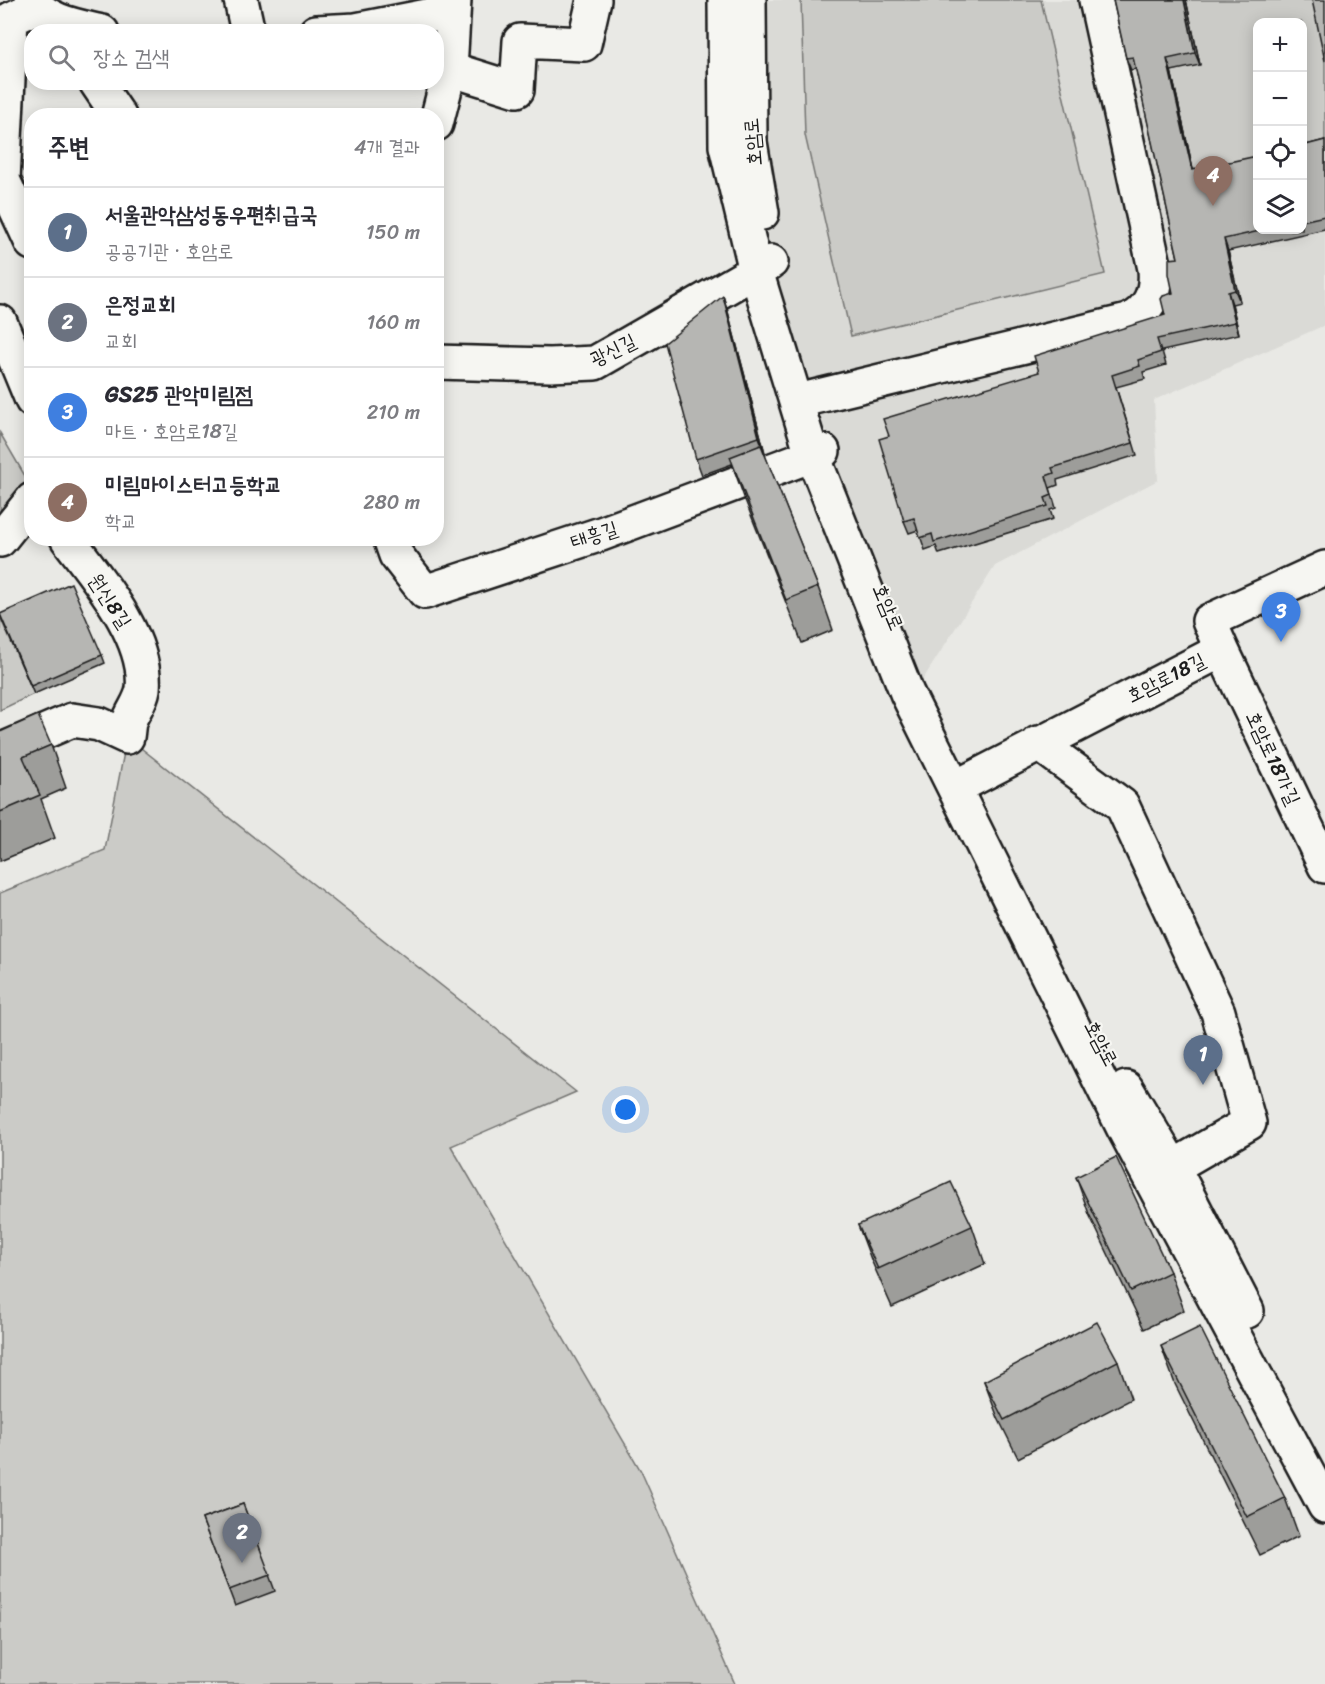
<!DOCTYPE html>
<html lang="ko">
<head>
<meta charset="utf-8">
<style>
  :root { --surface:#fff; --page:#f7f7f7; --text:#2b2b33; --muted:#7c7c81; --line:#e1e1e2; --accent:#db2777 }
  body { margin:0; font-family:Sriracha,"Poor Story",sans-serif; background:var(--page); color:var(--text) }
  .controls { position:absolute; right:18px; top:18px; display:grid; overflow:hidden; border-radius:12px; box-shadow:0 3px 15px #0003 }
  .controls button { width:54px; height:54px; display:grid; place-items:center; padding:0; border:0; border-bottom:2px solid var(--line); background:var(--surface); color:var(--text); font:30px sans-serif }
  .you { position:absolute; left:626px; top:1110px; width:21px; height:21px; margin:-15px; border:4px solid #fff; border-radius:50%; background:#1a73e8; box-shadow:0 0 0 9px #1a73e833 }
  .badge { display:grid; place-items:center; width:39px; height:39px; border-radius:50%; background:var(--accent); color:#fff; font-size:20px; font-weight:700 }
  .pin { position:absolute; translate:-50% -50px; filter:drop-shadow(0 2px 3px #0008) }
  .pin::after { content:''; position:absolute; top:32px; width:21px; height:18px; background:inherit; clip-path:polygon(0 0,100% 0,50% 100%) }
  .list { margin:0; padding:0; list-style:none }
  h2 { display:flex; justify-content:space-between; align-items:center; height:78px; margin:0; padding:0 24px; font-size:26px }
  h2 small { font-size:20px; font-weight:400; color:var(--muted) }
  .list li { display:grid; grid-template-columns:39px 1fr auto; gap:18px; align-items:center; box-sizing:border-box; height:90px; padding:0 24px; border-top:2px solid var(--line) }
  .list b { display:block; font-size:22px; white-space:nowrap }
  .list p { margin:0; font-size:20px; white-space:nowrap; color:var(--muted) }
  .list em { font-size:20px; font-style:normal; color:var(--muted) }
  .icon { flex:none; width:33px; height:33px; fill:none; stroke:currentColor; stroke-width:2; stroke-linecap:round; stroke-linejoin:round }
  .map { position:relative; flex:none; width:1325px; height:1684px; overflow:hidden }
  .search { position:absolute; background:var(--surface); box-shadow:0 3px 15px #0003; left:24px; top:24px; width:420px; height:66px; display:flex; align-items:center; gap:15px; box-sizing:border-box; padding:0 21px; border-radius:24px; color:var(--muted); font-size:22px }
  .panel { position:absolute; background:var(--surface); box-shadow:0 3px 15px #0003; left:24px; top:108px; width:420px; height:438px; border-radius:24px }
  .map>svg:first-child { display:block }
  .built { fill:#dadad6; fill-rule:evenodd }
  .green { fill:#cbcbc7; stroke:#747472; stroke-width:1.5 }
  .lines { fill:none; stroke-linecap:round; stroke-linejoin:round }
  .minor-casing { stroke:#1c1c1c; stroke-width:38 }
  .major-casing { stroke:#1c1c1c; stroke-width:38 }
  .minor { stroke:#f6f6f2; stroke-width:33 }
  .major { stroke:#f6f6f2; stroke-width:33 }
  .wall { fill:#9d9d9a; stroke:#1c1c1c; stroke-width:1.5 }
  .shaded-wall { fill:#7f7f7d; stroke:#1c1c1c; stroke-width:1.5 }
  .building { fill:#b6b6b3; stroke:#1c1c1c; stroke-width:1.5 }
  .labels { text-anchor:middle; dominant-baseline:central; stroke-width:4.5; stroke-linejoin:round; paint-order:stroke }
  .street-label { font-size:20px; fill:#1c1c1c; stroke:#f6f6f2 }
</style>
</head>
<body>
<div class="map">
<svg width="1325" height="1684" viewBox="0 0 1325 1684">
  <rect width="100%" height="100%" fill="#e9e9e5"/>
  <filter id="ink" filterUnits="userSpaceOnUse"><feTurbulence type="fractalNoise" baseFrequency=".0167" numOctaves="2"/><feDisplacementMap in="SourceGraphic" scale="12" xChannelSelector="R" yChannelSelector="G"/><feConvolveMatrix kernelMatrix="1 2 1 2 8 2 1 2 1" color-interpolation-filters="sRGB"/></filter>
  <g filter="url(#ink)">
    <path class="built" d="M 749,0 L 1325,0 L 1325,325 L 1154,400 L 1158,480 L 995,566 L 920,684 L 823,451 L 771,262 L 750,142 ZM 1258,22 L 1302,22 L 1302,230 L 1258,230 Z"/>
    <path class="green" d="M 801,0 L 1041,0 L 1105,274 L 851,336 L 805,135 Z
      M 1186,0 L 1314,0 L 1325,52 L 1325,154 L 1303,159 L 1302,22 L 1258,22 L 1257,169 L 1196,183 L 1171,71 L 1199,64 Z
      M 0,433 L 32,488 L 0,540 Z
      M 0,617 L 34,694 L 0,710 Z
      M 127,737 L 576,1092 L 451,1146 L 641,1471 L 735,1684 L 0,1684 L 0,893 L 105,850 Z"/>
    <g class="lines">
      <defs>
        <path id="minor" d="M 31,0 C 47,22 77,26 102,32
          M 241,0 L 248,32
          M 316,32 L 356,30 L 453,11
          M 450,69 L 517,90 L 520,41 L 584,44 L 594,0
          M 96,82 L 119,116
          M 436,124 L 450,69 L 454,0
          M 32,243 L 3,180 L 11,19 L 36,7
          M 0,322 L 32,400
          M 436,362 L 550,365 L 595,363 L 771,262
          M 806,399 L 1128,321 C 1150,310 1157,292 1155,269 L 1096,0
          M 390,538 L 396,555 L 425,592 L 601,534 L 823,451
          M 0,540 L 32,500
          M 1222,650 L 1325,866
          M 1038,743 L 1122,805 L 1218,1012 L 1249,1123 L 1173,1167
          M 0,751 L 72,720 L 99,724 L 127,737 C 128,732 128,724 130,719 C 134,709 141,701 143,689 C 148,637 97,578 67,538
          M 970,780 L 1222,650 L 1209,621 L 1325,568"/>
        <path id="major" d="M 725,0 L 726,146 L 756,271 L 811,451 L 907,693 L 1123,1127 L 1325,1506
          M 749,0 L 750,142 L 762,213
          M 1126,1088 L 1173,1167 L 1247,1311"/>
      </defs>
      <use href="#minor" class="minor-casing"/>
      <use href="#major" class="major-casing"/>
      <use href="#minor" class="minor"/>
      <use href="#major" class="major"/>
    </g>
    <path class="wall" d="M 1113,0 L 1186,0 L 1200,65 L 1171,71 L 1193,170 L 1257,230 L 1302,230 L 1302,146 L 1325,140 L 1325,229 L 1228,251 L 1240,302 L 1232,304 L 1239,334 L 1162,351 L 1166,365 L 1143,372 L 1145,379 L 1116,387 L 1137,455 L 1057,480 L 1058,485 L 1050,488 L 1056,508 L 1050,510 L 1053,519 L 939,554 L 936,546 L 925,550 L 918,530 L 909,533 L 904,521 L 889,436 L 1039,372 L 1165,315 L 1173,293 L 1178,258 L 1136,69 L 1131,70 L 1126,58 Z
      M 723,296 L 728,312 L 765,453 L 764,453 L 818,587 L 833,630 L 802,643 L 745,500 L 732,464 L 702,475 L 696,459 Z
      M 0,615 L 102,655 L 105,663 L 34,694 Z
      M 0,732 L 51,745 L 66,788 L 41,799 L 55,838 L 0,861 Z
      M 1076,1177 L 1170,1272 L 1184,1310 L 1144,1329 L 1089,1214 Z
      M 858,1225 L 972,1226 L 985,1264 L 892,1307 L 872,1262 Z
      M 1161,1346 L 1285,1498 L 1299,1536 L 1260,1555 L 1175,1384 Z
      M 1118,1361 L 1131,1399 L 1018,1458 L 998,1418 L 984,1381 Z
      M 243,1504 L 275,1591 L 235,1606 L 202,1519 Z"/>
    <path class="shaded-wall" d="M 1184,0 L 1186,0 L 1200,65 L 1195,53 Z
      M 1167,59 L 1171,71 L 1196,183 L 1192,170 Z
      M 1224,239 L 1228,251 L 1240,302 L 1235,290 Z
      M 1228,292 L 1232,304 L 1239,334 L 1235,322 Z
      M 723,296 L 728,312 L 765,453 L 759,437 Z"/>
    <path class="building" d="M 1113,0 L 1184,0 L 1195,53 L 1167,59 L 1192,170 L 1257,156 L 1257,230 L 1264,230 L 1224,239 L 1235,290 L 1228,292 L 1235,322 L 1157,339 L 1161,352 L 1138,360 L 1140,366 L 1112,375 L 1133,443 L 1052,468 L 1054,473 L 1046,476 L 1052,495 L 1045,498 L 1048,506 L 934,542 L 932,534 L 920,538 L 914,518 L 904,521 L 879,439 L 889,436 L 883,419 L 1039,372 L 1034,356 L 1165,315 L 1161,299 L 1163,296 L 1173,293 L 1169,274 L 1169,259 L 1178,258 L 1133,57 L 1126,58 Z
      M 1312,0 L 1325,0 L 1325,61 Z
      M 1325,140 L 1325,216 L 1302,221 L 1302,146 Z
      M 723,296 L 759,437 L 696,459 L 665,343 Z
      M 761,445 L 818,587 L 786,600 L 730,457 Z
      M 71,583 L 102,655 L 31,686 L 0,614 Z
      M 38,715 L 51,745 L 23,757 L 40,795 L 0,812 L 0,732 Z
      M 1116,1157 L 1170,1272 L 1131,1291 L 1076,1177 Z
      M 951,1182 L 972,1226 L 878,1269 L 858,1225 Z
      M 1097,1322 L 1118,1361 L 1004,1420 L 984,1381 Z
      M 1200,1327 L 1285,1498 L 1247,1517 L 1161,1346 Z
      M 243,1504 L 270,1575 L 229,1590 L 202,1519 Z"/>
  </g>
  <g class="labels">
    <g class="street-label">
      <text transform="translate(753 142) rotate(-95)">호암로</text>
      <text transform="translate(613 350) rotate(-26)">광신길</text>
      <text transform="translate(594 535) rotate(-18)">태흥길</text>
      <text transform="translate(110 601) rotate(57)">원신8길</text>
      <text transform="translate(888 607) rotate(67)">호암로</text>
      <text transform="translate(1166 678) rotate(-27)">호암로18길</text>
      <text transform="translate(1273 758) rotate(65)">호암로18가길</text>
      <text transform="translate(1101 1043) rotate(62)">호암로</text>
    </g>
  </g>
</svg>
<div class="controls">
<button>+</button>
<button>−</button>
<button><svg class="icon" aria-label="locate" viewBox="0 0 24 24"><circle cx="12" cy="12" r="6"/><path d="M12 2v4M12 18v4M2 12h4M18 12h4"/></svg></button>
<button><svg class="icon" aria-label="layers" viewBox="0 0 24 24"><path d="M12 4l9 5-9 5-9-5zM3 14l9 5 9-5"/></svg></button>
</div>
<div class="you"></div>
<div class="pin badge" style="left:1203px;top:1085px;background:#5c6f8a">1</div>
<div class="pin badge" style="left:242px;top:1563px;background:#6b7280">2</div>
<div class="pin badge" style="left:1281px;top:642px;background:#3f7fe0">3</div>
<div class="pin badge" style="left:1213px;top:206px;background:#8d6e63">4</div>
<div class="search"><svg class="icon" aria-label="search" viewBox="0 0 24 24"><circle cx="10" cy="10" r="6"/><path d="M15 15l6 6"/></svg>장소 검색</div>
<section class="panel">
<h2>주변<small>4개 결과</small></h2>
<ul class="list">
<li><span class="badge" style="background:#5c6f8a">1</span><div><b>서울관악삼성동우편취급국</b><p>공공기관 · 호암로</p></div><em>150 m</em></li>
<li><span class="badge" style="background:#6b7280">2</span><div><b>은정교회</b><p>교회</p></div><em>160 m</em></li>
<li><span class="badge" style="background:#3f7fe0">3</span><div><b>GS25 관악미림점</b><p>마트 · 호암로18길</p></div><em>210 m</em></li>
<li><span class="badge" style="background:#8d6e63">4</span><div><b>미림마이스터고등학교</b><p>학교</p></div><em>280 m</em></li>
</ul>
</section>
</div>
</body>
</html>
